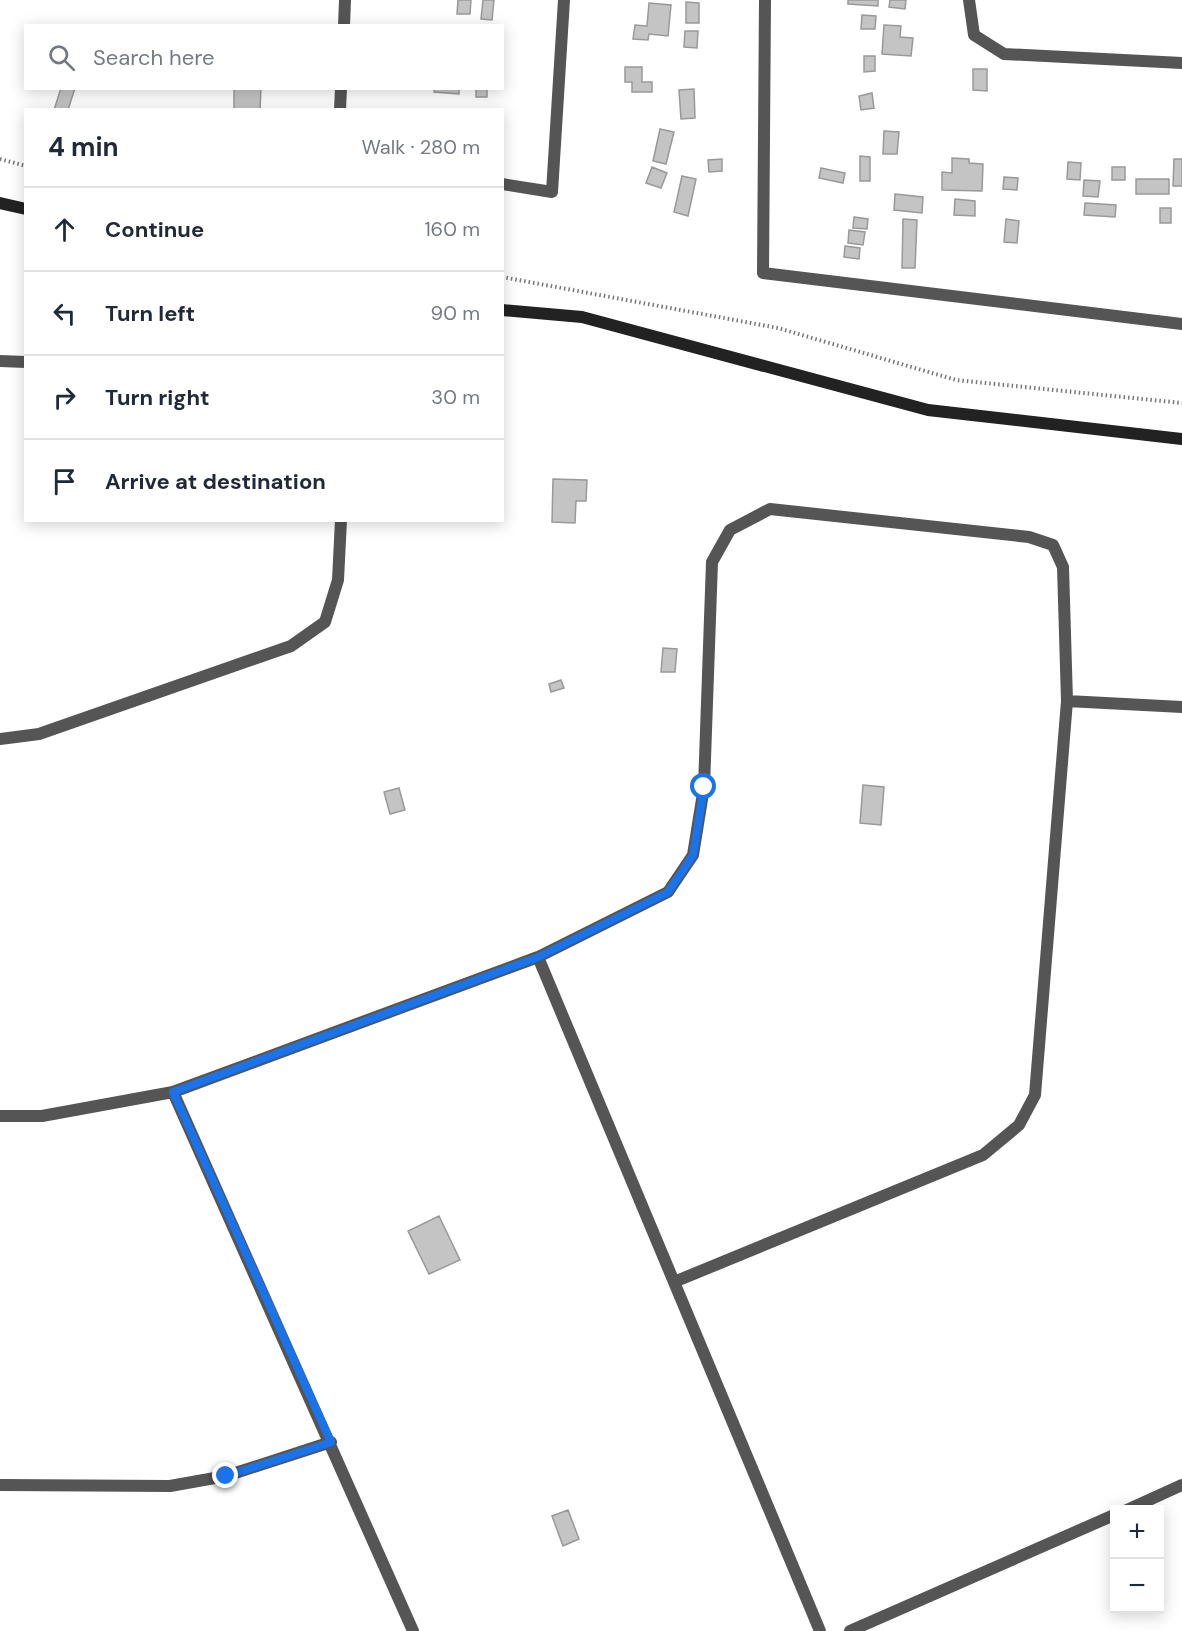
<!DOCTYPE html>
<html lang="en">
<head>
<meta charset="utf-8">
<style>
  :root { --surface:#fff; --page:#f6f6f7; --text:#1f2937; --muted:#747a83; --line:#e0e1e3 }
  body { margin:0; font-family:"DM Sans",sans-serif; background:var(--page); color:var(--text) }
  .controls { position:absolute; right:18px; bottom:18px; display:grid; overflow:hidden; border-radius:0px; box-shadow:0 3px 15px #0003 }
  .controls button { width:54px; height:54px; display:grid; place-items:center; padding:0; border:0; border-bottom:2px solid var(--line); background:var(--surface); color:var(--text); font:30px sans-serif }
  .stop { position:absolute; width:18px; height:18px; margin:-14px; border:4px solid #1a73e8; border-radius:50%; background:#fff }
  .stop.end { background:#1a73e8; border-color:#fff; box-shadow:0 2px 6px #0008 }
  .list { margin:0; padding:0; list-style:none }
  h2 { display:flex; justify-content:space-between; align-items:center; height:78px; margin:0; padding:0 24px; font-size:26px }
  h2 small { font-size:20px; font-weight:400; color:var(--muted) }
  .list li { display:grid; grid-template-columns:39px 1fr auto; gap:18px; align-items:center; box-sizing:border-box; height:84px; padding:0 24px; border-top:2px solid var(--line) }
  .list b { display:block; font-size:22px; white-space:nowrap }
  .list em { font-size:20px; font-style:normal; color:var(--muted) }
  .icon { flex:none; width:33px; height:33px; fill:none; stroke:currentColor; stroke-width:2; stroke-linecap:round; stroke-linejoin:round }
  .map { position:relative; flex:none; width:1182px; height:1631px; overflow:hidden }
  .search { position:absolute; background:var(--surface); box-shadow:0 3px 15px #0003; left:24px; top:24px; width:480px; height:66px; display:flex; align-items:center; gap:15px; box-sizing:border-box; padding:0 21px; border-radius:0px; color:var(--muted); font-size:22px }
  .panel { position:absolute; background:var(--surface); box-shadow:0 3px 15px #0003; left:24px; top:108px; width:480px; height:414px; border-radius:0px }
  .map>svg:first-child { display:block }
  .building { fill:#c4c4c4; stroke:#999; stroke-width:1.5 }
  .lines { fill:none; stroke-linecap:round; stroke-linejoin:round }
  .path { stroke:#777; stroke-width:4; stroke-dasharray:1.5 3; stroke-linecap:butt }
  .street { stroke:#555; stroke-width:12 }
  .secondary { stroke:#222; stroke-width:12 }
  .route { stroke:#1a73e8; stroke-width:8 }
</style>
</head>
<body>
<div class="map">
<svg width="1182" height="1631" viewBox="0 0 1182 1631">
  <rect width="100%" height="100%" fill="#fff"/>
  <path class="building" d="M 458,0 L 471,0 L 470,14 L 457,14 Z
    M 483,0 L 494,0 L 492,20 L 481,19 Z
    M 848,0 L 878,0 L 878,6 L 848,4 Z
    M 890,0 L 906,0 L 905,9 L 889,7 Z
    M 686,2 L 699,3 L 699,23 L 686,23 Z
    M 649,3 L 671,5 L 668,36 L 649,34 L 648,40 L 633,39 L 635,25 L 647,26 Z
    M 862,15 L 876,16 L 875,29 L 861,29 Z
    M 884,25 L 901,26 L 900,37 L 913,38 L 911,56 L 882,54 Z
    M 685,31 L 698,31 L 697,48 L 684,47 Z
    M 864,56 L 875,56 L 875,71 L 864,72 Z
    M 625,67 L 642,67 L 642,82 L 652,82 L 652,92 L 632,92 L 632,82 L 625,82 Z
    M 973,69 L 987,69 L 987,91 L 973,90 Z
    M 61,88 L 75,88 L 68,110 L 54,110 Z
    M 234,88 L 261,88 L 260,110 L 234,110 Z
    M 435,88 L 459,88 L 459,94 L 434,92 Z
    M 476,88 L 487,88 L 487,97 L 476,97 Z
    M 694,89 L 695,118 L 681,119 L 679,90 Z
    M 872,93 L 874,108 L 861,110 L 859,96 Z
    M 660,129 L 674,132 L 666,164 L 653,161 Z
    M 884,131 L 899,132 L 897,154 L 883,154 Z
    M 860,156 L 870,157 L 870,181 L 860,181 Z
    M 952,158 L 969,159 L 969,163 L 983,164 L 982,191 L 942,190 L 942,172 L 952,173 Z
    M 722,159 L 722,171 L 709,172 L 708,160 Z
    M 1174,159 L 1182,159 L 1182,186 L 1173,186 Z
    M 1068,162 L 1081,163 L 1080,180 L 1067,179 Z
    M 652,167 L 667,173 L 661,188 L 646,183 Z
    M 1112,167 L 1125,167 L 1125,180 L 1112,180 Z
    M 821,168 L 845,173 L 843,183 L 819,178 Z
    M 682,176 L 696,179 L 688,216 L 674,212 Z
    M 1004,177 L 1018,178 L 1017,190 L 1003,189 Z
    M 1136,179 L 1169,179 L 1169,194 L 1136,194 Z
    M 1084,180 L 1100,181 L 1098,197 L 1083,196 Z
    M 895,194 L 923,197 L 922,213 L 894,210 Z
    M 955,199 L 975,201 L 975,216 L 954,215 Z
    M 1085,203 L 1116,205 L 1115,217 L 1084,215 Z
    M 1160,208 L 1171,208 L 1171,223 L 1160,223 Z
    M 854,217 L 868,219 L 867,229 L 853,228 Z
    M 903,219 L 917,220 L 915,268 L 902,268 Z
    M 1006,219 L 1019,221 L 1017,243 L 1004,242 Z
    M 849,230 L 865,232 L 863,245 L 848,243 Z
    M 845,246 L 860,248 L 859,259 L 844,257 Z
    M 553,479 L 587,480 L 586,501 L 576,501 L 575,523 L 552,522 Z
    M 663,648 L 677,649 L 675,672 L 661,672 Z
    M 561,680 L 564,688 L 551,692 L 549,684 Z
    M 863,785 L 884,787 L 881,825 L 860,823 Z
    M 399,788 L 405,810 L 390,814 L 384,792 Z
    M 439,1216 L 460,1260 L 429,1274 L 408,1231 Z
    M 568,1510 L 579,1539 L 563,1546 L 552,1516 Z"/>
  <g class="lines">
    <path class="path" d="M 0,159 L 26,166
      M 502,277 L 778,328 L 956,380 L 1182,403"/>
    <path class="street" d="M 765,0 L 763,273 L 1182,324
      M 969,0 L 974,35 L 1004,54 L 1182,63
      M 344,26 L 345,0
      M 340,110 L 341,88
      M 502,184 L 552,192 L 564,0
      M 0,361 L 26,362
      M 1067,701 L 1182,707
      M 0,739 L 39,734 L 291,646 L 325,622 L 338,580 L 341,520
      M 538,957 L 820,1631
      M 173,1092 L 413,1631
      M 0,1116 L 42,1116 L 173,1092 L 538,957 L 668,892 L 693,855 L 704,787 L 712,562 L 730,530 L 770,509 L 1029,537 L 1053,545 L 1063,567 L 1067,701 L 1035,1095 L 1019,1125 L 983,1155 L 674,1282
      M 0,1485 L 170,1486 L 226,1476 L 331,1442
      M 1127,1510 L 1182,1485
      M 850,1631 L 1114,1515"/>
    <path class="secondary" d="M 0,203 L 26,209
      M 502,310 L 582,317 L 928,410 L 1182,439"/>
  </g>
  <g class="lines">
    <path class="route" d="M 226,1476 L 331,1442 L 173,1092 L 538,957 L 668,892 L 693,855 L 704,787"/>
  </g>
</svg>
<div class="controls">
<button>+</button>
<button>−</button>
</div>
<div class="stop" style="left:704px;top:787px"></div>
<div class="stop end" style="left:226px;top:1476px"></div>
<div class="search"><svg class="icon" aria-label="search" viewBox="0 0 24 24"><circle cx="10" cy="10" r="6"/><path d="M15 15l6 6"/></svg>Search here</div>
<section class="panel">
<h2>4 min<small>Walk · 280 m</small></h2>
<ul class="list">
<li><svg class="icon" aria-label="ahead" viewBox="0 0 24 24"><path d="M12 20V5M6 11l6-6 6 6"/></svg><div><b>Continue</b></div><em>160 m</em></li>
<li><svg class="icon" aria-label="left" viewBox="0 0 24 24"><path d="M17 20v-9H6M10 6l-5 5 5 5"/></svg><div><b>Turn left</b></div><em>90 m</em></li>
<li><svg class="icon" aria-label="right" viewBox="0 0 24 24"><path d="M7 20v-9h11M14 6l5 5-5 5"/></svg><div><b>Turn right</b></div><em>30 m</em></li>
<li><svg class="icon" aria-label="arrive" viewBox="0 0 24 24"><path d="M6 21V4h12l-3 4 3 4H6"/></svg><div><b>Arrive at destination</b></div></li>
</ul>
</section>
</div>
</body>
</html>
